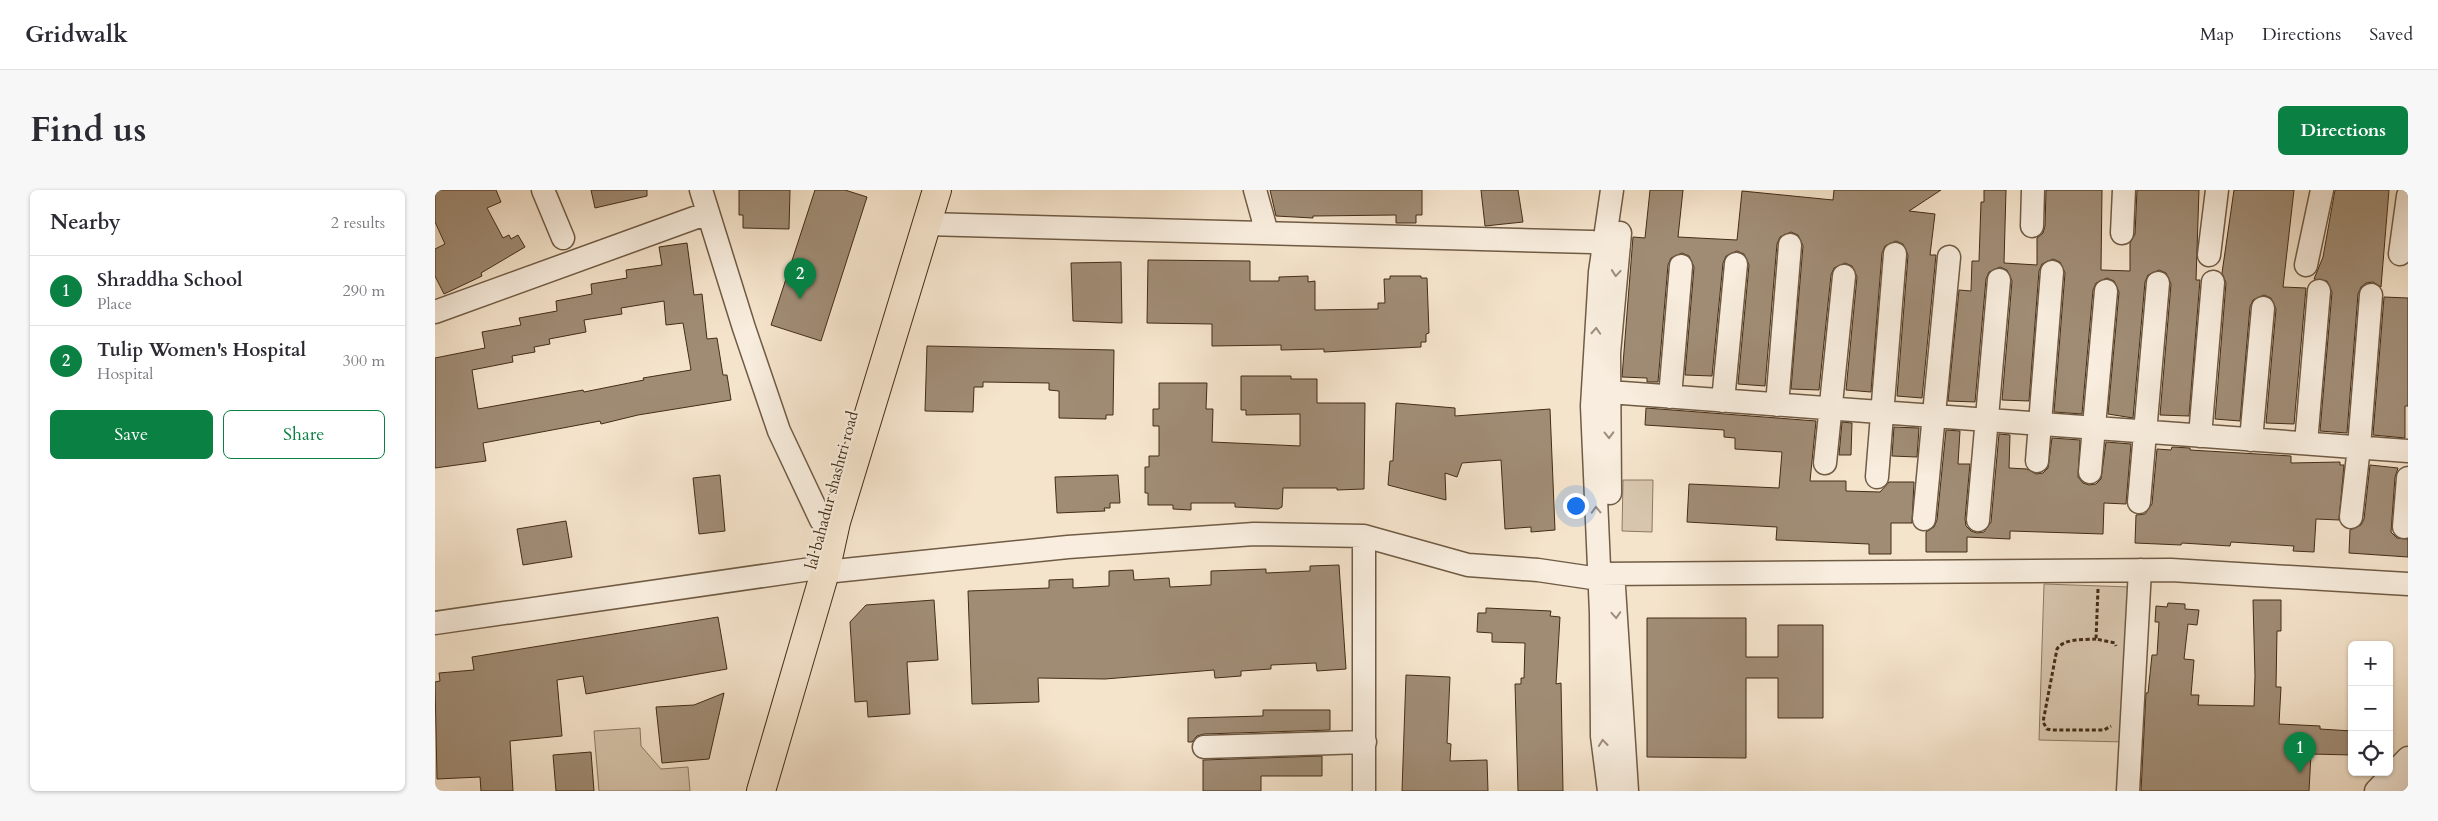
<!DOCTYPE html>
<html lang="en">
<head>
<meta charset="utf-8">
<style>
  :root { --surface:#fff; --page:#f7f7f7; --text:#2b2b33; --muted:#7c7c81; --line:#e1e1e2; --accent:#0b8043 }
  body { margin:0; font-family:Cardo,serif; background:var(--page); color:var(--text) }
  .controls { position:absolute; right:15px; bottom:15px; display:grid; overflow:hidden; border-radius:8px; box-shadow:0 1px 4px #0004 }
  .controls button { width:45px; height:45px; display:grid; place-items:center; padding:0; border:0; border-bottom:1px solid var(--line); background:var(--surface); color:var(--text); font:25px sans-serif }
  .you { position:absolute; left:1140px; top:315px; width:18px; height:18px; margin:-12px; border:4px solid #fff; border-radius:50%; background:#1a73e8; box-shadow:0 0 0 8px #1a73e833 }
  .badge { display:grid; place-items:center; width:32px; height:32px; border-radius:50%; background:var(--accent); color:#fff; font-size:16px; font-weight:700 }
  .pin { position:absolute; translate:-50% -41px; filter:drop-shadow(0 1px 2px #0008) }
  .pin::after { content:''; position:absolute; top:26px; width:18px; height:15px; background:inherit; clip-path:polygon(0 0,100% 0,50% 100%) }
  .list { margin:0; padding:0; list-style:none }
  h2 { display:flex; justify-content:space-between; align-items:center; height:65px; margin:0; padding:0 20px; font-size:21px }
  h2 small { font-size:16px; font-weight:400; color:var(--muted) }
  .list li { display:grid; grid-template-columns:32px 1fr auto; gap:15px; align-items:center; box-sizing:border-box; height:70px; padding:0 20px; border-top:1px solid var(--line) }
  .list b { display:block; font-size:19px; white-space:nowrap }
  .list p { margin:0; font-size:16px; white-space:nowrap; color:var(--muted) }
  .list em { font-size:16px; font-style:normal; color:var(--muted) }
  .actions { display:flex; gap:10px; padding:15px 20px }
  .actions a { flex:1; padding:11px 0; border:1px solid var(--accent); border-radius:8px; text-align:center; font-size:18px; color:var(--accent) }
  .actions .main { background:var(--accent); color:#fff }
  .icon { flex:none; width:28px; height:28px; fill:none; stroke:currentColor; stroke-width:2; stroke-linecap:round; stroke-linejoin:round }
  .map { position:relative; flex:none; width:1973px; height:601px; overflow:hidden; border-radius:8px }
  header { display:flex; align-items:center; gap:30px; box-sizing:border-box; height:70px; padding:0 25px; background:var(--surface); border-bottom:1px solid var(--line) }
  header strong { font-size:24px }
  nav { display:flex; gap:28px; margin-inline-start:auto; font-size:18px }
  .intro { display:flex; align-items:center; justify-content:space-between; box-sizing:border-box; height:120px; padding:0 30px }
  h1 { margin:0; font-size:35px }
  .button { padding:12px 22px; border-radius:8px; background:var(--accent); color:#fff; font-size:18px; font-weight:700 }
  main { display:flex; gap:30px; padding:0 30px }
  aside { flex:1; background:var(--surface); border-radius:8px; box-shadow:0 1px 4px #0004 }
  .map>svg:first-child { display:block }
  .green { fill:#d7c5ad; stroke:#8e7962 }
  .building { fill:#a08c75; stroke:#442d16; fill-rule:evenodd }
  .lines { fill:none; stroke-linecap:round; stroke-linejoin:round }
  .minor-casing { stroke:#705b44; stroke-width:25 }
  .major-casing { stroke:#442d16; stroke-width:30 }
  .path { stroke:#442d16; stroke-width:3; stroke-dasharray:4 2.5; stroke-linecap:butt }
  .minor { stroke:#f8edde; stroke-width:22 }
  .major { stroke:#f5e4cc; stroke-width:28 }
  .oneway { stroke:#9e8d7a }
  .labels { text-anchor:middle; dominant-baseline:central; stroke-width:4.5; stroke-linejoin:round; paint-order:stroke }
  .street-label { font-size:16px; fill:#442d16; stroke:#f8edde }
</style>
</head>
<body>
<header>
<strong>Gridwalk</strong>
<nav><a>Map</a><a>Directions</a><a>Saved</a></nav>
</header>
<div class="intro"><h1>Find us</h1><a class="button">Directions</a></div>
<main>
<aside>
<h2>Nearby<small>2 results</small></h2>
<ul class="list">
<li><span class="badge">1</span><div><b>Shraddha School</b><p>Place</p></div><em>290 m</em></li>
<li><span class="badge">2</span><div><b>Tulip Women's Hospital</b><p>Hospital</p></div><em>300 m</em></li>
</ul>
<div class="actions"><a class="main">Save</a><a>Share</a></div>
</aside>
<div class="map">
<svg width="1973" height="601" viewBox="0 0 1973 601">
  <rect width="100%" height="100%" fill="#f5e4cc"/>
  <filter id="stains"><feTurbulence type="fractalNoise" baseFrequency=".004" numOctaves="4"/><feColorMatrix values="0 0 0 0 .2 0 0 0 0 .09 0 0 0 0 .02 0 0 0 .5 -.17"/></filter>
  <radialGradient id="worn" r=".72"><stop offset=".6" stop-color="#630" stop-opacity="0"/><stop offset="1" stop-color="#630" stop-opacity=".3"/></radialGradient>
  <path class="green" d="M 1188,290 L 1218,290 L 1217,342 L 1187,341 Z
    M 1609,394 L 1695,397 L 1690,552 L 1604,550 Z
    M 205,538 L 206,556 L 226,579 L 253,577 L 255,601 L 164,601 L 159,541 Z"/>
  <path class="building" d="M 0,0 L 61,0 L 66,12 L 52,18 L 68,48 L 74,45 L 76,49 L 83,45 L 90,57 L 46,83 L 47,86 L 9,104 L 0,86 L 0,59 L 10,54 L 0,32 Z
    M 156,0 L 212,0 L 212,6 L 160,18 Z
    M 304,0 L 355,0 L 354,39 L 308,38 L 308,25 L 304,25 Z
    M 380,0 L 410,0 L 432,7 L 386,151 L 336,135 Z
    M 835,0 L 987,0 L 987,25 L 981,25 L 981,33 L 961,33 L 961,25 L 878,26 L 878,28 L 841,26 Z
    M 1046,0 L 1083,0 L 1088,32 L 1050,36 Z
    M 1215,0 L 1248,0 L 1243,47 L 1302,50 L 1307,1 L 1398,10 L 1399,0 L 1506,0 L 1474,21 L 1500,24 L 1495,65 L 1501,65 L 1487,208 L 1462,206 L 1473,65 L 1468,54 L 1461,51 L 1450,56 L 1447,63 L 1436,202 L 1411,200 L 1422,87 L 1417,76 L 1410,73 L 1399,78 L 1396,85 L 1384,200 L 1356,199 L 1368,56 L 1363,45 L 1356,42 L 1345,47 L 1342,54 L 1330,196 L 1303,194 L 1314,75 L 1309,64 L 1302,61 L 1291,66 L 1288,73 L 1277,186 L 1250,185 L 1259,77 L 1254,66 L 1247,63 L 1236,68 L 1233,75 L 1223,192 L 1212,192 L 1212,188 L 1187,187 L 1198,47 L 1210,48 Z
    M 1549,0 L 1571,0 L 1569,73 L 1602,75 L 1602,48 L 1608,43 L 1610,36 L 1611,0 L 1667,0 L 1666,80 L 1695,81 L 1695,53 L 1700,44 L 1702,0 L 1764,0 L 1761,90 L 1765,90 L 1754,226 L 1725,225 L 1736,94 L 1731,83 L 1724,80 L 1713,85 L 1710,92 L 1698,228 L 1673,224 L 1684,102 L 1679,91 L 1672,88 L 1661,93 L 1658,100 L 1647,224 L 1619,222 L 1630,83 L 1625,72 L 1618,69 L 1607,74 L 1604,81 L 1594,211 L 1567,210 L 1577,91 L 1572,80 L 1565,77 L 1554,82 L 1551,89 L 1540,212 L 1513,211 L 1524,100 L 1536,101 L 1537,71 L 1544,71 L 1546,12 L 1549,12 Z
    M 1799,0 L 1859,0 L 1848,97 L 1871,98 L 1859,234 L 1831,233 L 1841,119 L 1836,108 L 1829,105 L 1818,110 L 1815,117 L 1805,231 L 1780,229 L 1791,93 L 1787,83 Z
    M 1900,0 L 1954,0 L 1946,97 L 1938,92 L 1931,93 L 1926,97 L 1923,104 L 1912,243 L 1885,241 L 1897,102 L 1892,91 L 1879,89 L 1888,67 Z
    M 252,53 L 259,105 L 267,104 L 272,149 L 282,148 L 288,185 L 292,185 L 296,210 L 203,225 L 166,234 L 165,231 L 48,253 L 51,271 L 0,278 L 0,168 L 50,158 L 47,142 L 86,135 L 84,128 L 122,121 L 121,111 L 157,104 L 156,94 L 192,88 L 191,80 L 227,75 L 224,57 ZM 229,111 L 231,135 L 248,133 L 256,180 L 208,188 L 209,190 L 149,202 L 148,200 L 43,219 L 37,180 L 78,172 L 77,166 L 100,162 L 99,157 L 115,154 L 114,149 L 151,142 L 149,130 L 187,124 L 186,118 Z
    M 713,70 L 815,71 L 815,91 L 844,91 L 844,87 L 873,86 L 873,92 L 880,91 L 880,120 L 943,119 L 943,113 L 950,113 L 949,89 L 955,89 L 955,86 L 986,86 L 986,88 L 992,88 L 994,143 L 991,144 L 991,152 L 986,152 L 986,157 L 889,162 L 889,159 L 846,160 L 846,155 L 777,156 L 777,134 L 712,133 Z
    M 686,72 L 687,133 L 638,131 L 636,73 Z
    M 1949,107 L 1973,108 L 1973,216 L 1970,216 L 1970,248 L 1938,245 Z
    M 492,156 L 679,160 L 678,225 L 671,225 L 671,229 L 624,228 L 624,201 L 614,200 L 614,193 L 548,192 L 548,197 L 539,197 L 538,222 L 490,221 Z
    M 806,186 L 856,186 L 856,189 L 882,189 L 882,213 L 930,213 L 929,299 L 902,300 L 902,298 L 848,298 L 847,317 L 843,319 L 800,317 L 800,313 L 756,313 L 756,320 L 738,319 L 738,315 L 713,315 L 713,303 L 710,303 L 710,277 L 714,277 L 714,266 L 724,266 L 724,236 L 718,236 L 718,219 L 724,219 L 724,193 L 772,193 L 771,219 L 778,219 L 777,252 L 865,256 L 865,224 L 811,225 L 811,220 L 806,220 Z
    M 961,213 L 1020,218 L 1020,226 L 1115,219 L 1120,340 L 1096,342 L 1096,337 L 1070,339 L 1066,270 L 1027,273 L 1022,287 L 1010,283 L 1011,310 L 953,295 L 955,271 L 958,271 Z
    M 1211,218 L 1381,231 L 1375,291 L 1411,291 L 1411,301 L 1445,302 L 1454,292 L 1479,292 L 1477,333 L 1456,333 L 1456,364 L 1434,364 L 1434,354 L 1341,350 L 1342,337 L 1252,332 L 1254,294 L 1344,298 L 1347,262 L 1300,259 L 1300,248 L 1289,247 L 1289,240 L 1210,235 Z
    M 1407,232 L 1417,233 L 1416,265 L 1404,265 Z
    M 1459,237 L 1484,238 L 1482,267 L 1457,266 Z
    M 1511,240 L 1525,241 L 1523,274 L 1535,274 L 1530,329 L 1531,336 L 1536,341 L 1542,343 L 1549,342 L 1556,332 L 1564,244 L 1575,245 L 1574,278 L 1592,279 L 1601,284 L 1608,283 L 1613,278 L 1617,248 L 1645,250 L 1643,287 L 1648,293 L 1654,295 L 1661,294 L 1666,289 L 1671,252 L 1696,254 L 1691,314 L 1669,313 L 1668,344 L 1575,341 L 1575,349 L 1532,347 L 1532,362 L 1491,362 L 1491,342 L 1499,337 L 1502,330 Z
    M 1737,257 L 1755,258 L 1755,260 L 1856,266 L 1856,273 L 1905,272 L 1905,275 L 1909,275 L 1904,330 L 1881,329 L 1879,362 L 1858,361 L 1859,356 L 1796,352 L 1795,356 L 1747,353 L 1746,355 L 1700,353 L 1701,325 L 1710,324 L 1717,314 L 1722,259 L 1736,260 Z
    M 1935,275 L 1963,278 L 1960,287 L 1956,342 L 1962,348 L 1973,349 L 1973,367 L 1914,363 L 1915,340 L 1926,335 L 1929,329 Z
    M 285,285 L 290,341 L 264,344 L 258,288 Z
    M 683,285 L 685,313 L 675,313 L 675,318 L 669,318 L 670,321 L 622,323 L 620,287 Z
    M 131,331 L 137,367 L 88,375 L 82,339 Z
    M 904,375 L 911,479 L 882,481 L 881,473 L 836,475 L 836,479 L 806,481 L 806,486 L 780,488 L 779,480 L 670,489 L 603,488 L 604,512 L 537,514 L 533,401 L 614,398 L 614,390 L 638,389 L 638,398 L 674,396 L 674,381 L 698,380 L 699,390 L 734,388 L 735,397 L 776,395 L 776,381 L 831,379 L 831,383 L 875,381 L 875,376 Z
    M 499,410 L 503,470 L 472,472 L 475,524 L 433,527 L 432,511 L 420,512 L 415,432 L 431,415 Z
    M 1818,410 L 1846,410 L 1846,441 L 1842,441 L 1841,497 L 1846,497 L 1844,534 L 1885,536 L 1885,539 L 1917,541 L 1917,565 L 1876,564 L 1874,601 L 1706,601 L 1711,503 L 1713,503 L 1717,465 L 1722,465 L 1724,432 L 1720,432 L 1721,416 L 1732,417 L 1733,413 L 1750,414 L 1750,419 L 1764,420 L 1762,435 L 1753,434 L 1749,469 L 1759,470 L 1756,505 L 1764,505 L 1763,515 L 1819,516 L 1820,486 Z
    M 1051,418 L 1116,421 L 1115,426 L 1125,427 L 1121,494 L 1126,493 L 1128,601 L 1083,601 L 1080,494 L 1086,494 L 1086,488 L 1089,488 L 1090,453 L 1057,452 L 1057,443 L 1042,442 L 1043,423 L 1051,423 Z
    M 283,427 L 292,479 L 151,504 L 148,486 L 122,490 L 127,546 L 75,551 L 78,601 L 46,601 L 45,587 L 2,589 L 0,492 L 5,491 L 4,483 L 39,480 L 37,467 Z
    M 1212,428 L 1311,428 L 1311,467 L 1343,467 L 1343,435 L 1388,435 L 1388,528 L 1343,528 L 1343,488 L 1311,488 L 1311,568 L 1212,567 Z
    M 971,485 L 1015,487 L 1012,553 L 1016,554 L 1015,571 L 1052,570 L 1053,601 L 967,601 Z
    M 289,503 L 274,569 L 227,573 L 221,517 L 259,515 Z
    M 828,520 L 895,520 L 895,540 L 769,544 L 762,546 L 757,552 L 753,552 L 753,528 L 828,526 Z
    M 156,562 L 159,601 L 121,601 L 118,565 Z
    M 887,566 L 887,586 L 826,586 L 826,601 L 768,601 L 768,570 Z"/>
  <g class="lines">
    <defs>
      <path id="minor" d="M 108,0 L 128,48
        M 266,0 L 309,138 L 344,241 L 386,330
        M 820,0 L 832,43
        M 491,34 L 1157,52 L 1169,56 L 1184,56
        M 1597,36 L 1598,0
        M 1687,43 L 1689,0
        M 1965,64 L 1973,6
        M 1774,65 L 1782,0
        M 1871,75 L 1887,0
        M 0,122 L 273,23
        M 1174,202 L 1973,261
        M 1235,207 L 1246,76
        M 1288,211 L 1301,74
        M 1342,215 L 1355,55
        M 1765,246 L 1778,92
        M 1816,250 L 1828,118
        M 1871,253 L 1884,101
        M 1602,271 L 1617,82
        M 1390,273 L 1409,86
        M 1655,282 L 1671,101
        M 1442,287 L 1460,64
        M 1175,303 L 1174,163 L 1185,43
        M 1704,312 L 1723,93
        M 1916,327 L 1924,257 L 1936,105
        M 1489,329 L 1514,67
        M 1543,330 L 1564,90
        M 1969,337 L 1973,288
        M 1164,384 L 1736,380 L 1973,394
        M 1179,397 L 1192,601
        M 0,433 L 376,379 L 390,382 L 633,357 L 819,344 L 929,346 L 1033,375 L 1103,380 L 1164,389
        M 769,557 L 930,552
        M 929,601 L 929,346
        M 1174,601 L 1167,546 L 1166,423 L 1157,216 L 1165,82 L 1177,0
        M 1693,601 L 1705,380
        M 1941,601 L 1973,568
        M 1965,601 L 1973,592"/>
      <path id="major" d="M 326,601 L 390,382 L 401,332 L 502,0"/>
    </defs>
    <use href="#minor" class="minor-casing"/>
    <use href="#major" class="major-casing"/>
    <path class="path" d="M 1663,399 L 1661,449 L 1680,453 L 1681,456
      M 1661,449 C 1649,450 1629,448 1622,459 L 1608,532 L 1612,539 L 1617,540 L 1669,540 L 1676,536"/>
    <use href="#minor" class="minor"/>
    <use href="#major" class="major"/>
  </g>
  <defs><path id="oneway-chevron" d="M-2-3.5L2.5 0L-2 3.5" fill="none" stroke-width="1.6" stroke-linecap="round" stroke-linejoin="round" transform="scale(1.25)"/></defs>
  <g class="oneway">
    <use href="#oneway-chevron" transform="translate(1181 83) rotate(95)"/>
    <use href="#oneway-chevron" transform="translate(1161 141) rotate(-87)"/>
    <use href="#oneway-chevron" transform="translate(1174 245) rotate(89)"/>
    <use href="#oneway-chevron" transform="translate(1161 320) rotate(-92)"/>
    <use href="#oneway-chevron" transform="translate(1181 425) rotate(86)"/>
    <use href="#oneway-chevron" transform="translate(1168 553) rotate(-96)"/>
  </g>
  <g class="labels">
    <g class="street-label">
      <text transform="translate(397 300) rotate(-75)">lal bahadur shashtri road</text>
    </g>
  </g>
  <rect width="100%" height="100%" filter="url(#stains)"/>
  <rect width="100%" height="100%" fill="url(#worn)"/>
</svg>
<div class="controls">
<button>+</button>
<button>−</button>
<button><svg class="icon" aria-label="locate" viewBox="0 0 24 24"><circle cx="12" cy="12" r="6"/><path d="M12 2v4M12 18v4M2 12h4M18 12h4"/></svg></button>
</div>
<div class="you"></div>
<div class="pin badge" style="left:1865px;top:583px">1</div>
<div class="pin badge" style="left:365px;top:109px">2</div>
</div>
</main>
</body>
</html>
